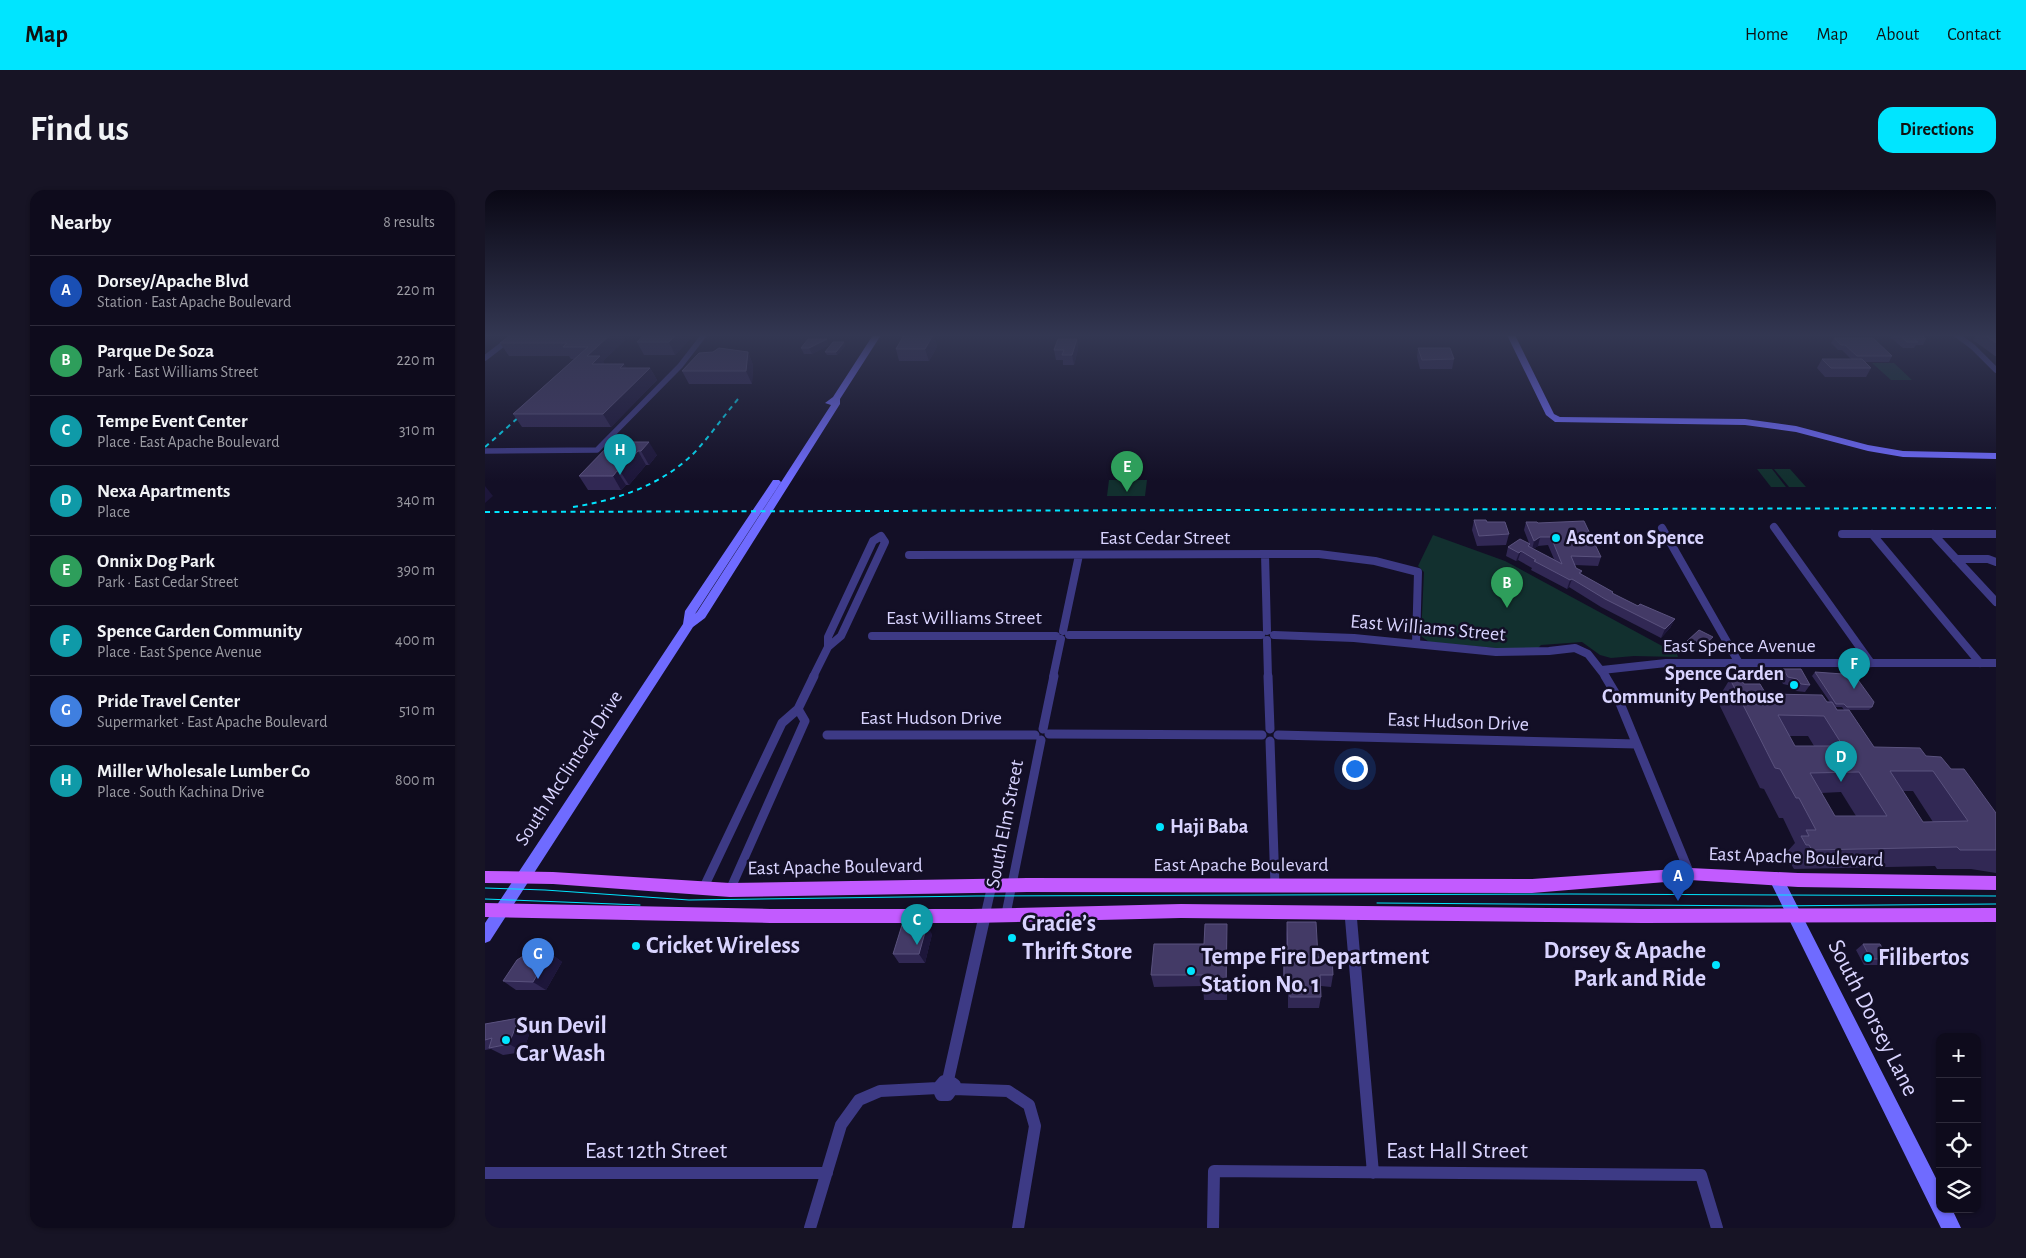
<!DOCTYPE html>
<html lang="en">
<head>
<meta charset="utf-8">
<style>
  :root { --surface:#0e0b1c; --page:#171425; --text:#f1f3f6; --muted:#9b9ba3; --line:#2e2b3b; --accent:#00e5ff }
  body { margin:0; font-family:"Alegreya Sans",sans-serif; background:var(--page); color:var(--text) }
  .controls { position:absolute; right:15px; bottom:15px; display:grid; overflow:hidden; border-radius:10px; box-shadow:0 1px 4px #0004 }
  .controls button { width:45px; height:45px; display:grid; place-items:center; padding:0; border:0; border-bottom:1px solid var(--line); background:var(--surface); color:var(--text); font:25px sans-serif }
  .you { position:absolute; left:869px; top:578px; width:18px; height:18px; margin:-12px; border:4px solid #fff; border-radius:50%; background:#1a73e8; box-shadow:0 0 0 8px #1a73e833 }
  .badge { display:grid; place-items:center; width:32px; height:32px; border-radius:50%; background:var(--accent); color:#fff; font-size:16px; font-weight:700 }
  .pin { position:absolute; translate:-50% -41px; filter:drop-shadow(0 1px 2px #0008) }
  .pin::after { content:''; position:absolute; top:26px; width:18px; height:15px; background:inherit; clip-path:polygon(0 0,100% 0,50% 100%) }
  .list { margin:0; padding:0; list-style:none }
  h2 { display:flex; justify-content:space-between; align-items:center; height:65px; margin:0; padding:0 20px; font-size:21px }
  h2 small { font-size:16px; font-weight:400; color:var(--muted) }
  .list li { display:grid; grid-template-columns:32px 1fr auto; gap:15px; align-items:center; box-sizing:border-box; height:70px; padding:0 20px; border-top:1px solid var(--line) }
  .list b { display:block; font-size:19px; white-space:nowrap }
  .list p { margin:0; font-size:16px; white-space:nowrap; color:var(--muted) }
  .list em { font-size:16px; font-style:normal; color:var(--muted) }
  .icon { flex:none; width:28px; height:28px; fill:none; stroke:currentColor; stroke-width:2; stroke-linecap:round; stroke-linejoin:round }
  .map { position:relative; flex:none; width:1511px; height:1038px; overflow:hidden; border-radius:15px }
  header { display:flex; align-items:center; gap:30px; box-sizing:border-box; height:70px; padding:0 25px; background:var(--accent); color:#111 }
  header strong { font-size:24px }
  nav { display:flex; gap:28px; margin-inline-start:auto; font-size:18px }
  .intro { display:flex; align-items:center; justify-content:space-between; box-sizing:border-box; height:120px; padding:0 30px }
  h1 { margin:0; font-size:35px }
  .button { padding:12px 22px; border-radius:15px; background:var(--accent); color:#111; font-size:18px; font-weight:700 }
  main { display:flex; gap:30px; padding:0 30px }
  aside { flex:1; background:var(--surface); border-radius:15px; box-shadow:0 1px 4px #0004 }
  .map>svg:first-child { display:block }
  .green { fill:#12302f }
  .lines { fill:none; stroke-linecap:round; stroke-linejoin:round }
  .street-far3 { stroke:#3d3a85; stroke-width:5.5 }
  .street-far2 { stroke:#3d3a85; stroke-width:8 }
  .street-far1 { stroke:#3d3a85; stroke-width:9 }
  .street { stroke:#3d3a85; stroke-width:12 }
  .secondary { fill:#6f6bff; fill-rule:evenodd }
  .primary { fill:#c25bff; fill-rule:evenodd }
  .tram { stroke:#00e5ff; stroke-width:1 }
  .rail { stroke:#00e5ff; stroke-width:2; stroke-dasharray:5 4.5; stroke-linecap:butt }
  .wall { fill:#312854; fill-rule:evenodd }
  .shaded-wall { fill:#1d163a }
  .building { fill:#433a66; stroke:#5a527e; fill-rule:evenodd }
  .poi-dot { fill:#00e5ff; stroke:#130f26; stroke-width:2 }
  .labels { text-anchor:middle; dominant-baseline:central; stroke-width:5; stroke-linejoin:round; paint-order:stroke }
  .street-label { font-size:20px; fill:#d9d4ff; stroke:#130f26 }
  .poi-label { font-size:20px; font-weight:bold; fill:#d9d4ff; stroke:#130f26; text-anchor:start }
  .near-poi-label { font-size:24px; font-weight:bold; fill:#d9d4ff; stroke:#130f26; text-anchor:start }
  .near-street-label { font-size:24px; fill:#d9d4ff; stroke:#130f26 }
</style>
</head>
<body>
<header>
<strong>Map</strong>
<nav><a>Home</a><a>Map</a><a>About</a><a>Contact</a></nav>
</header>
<div class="intro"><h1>Find us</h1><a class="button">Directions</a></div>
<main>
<aside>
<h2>Nearby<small>8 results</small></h2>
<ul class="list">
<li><span class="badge" style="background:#1a4fb4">A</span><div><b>Dorsey/Apache Blvd</b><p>Station · East Apache Boulevard</p></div><em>220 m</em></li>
<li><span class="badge" style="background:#2e9e5b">B</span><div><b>Parque De Soza</b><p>Park · East Williams Street</p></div><em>220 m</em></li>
<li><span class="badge" style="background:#0f9aa8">C</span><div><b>Tempe Event Center</b><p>Place · East Apache Boulevard</p></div><em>310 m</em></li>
<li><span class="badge" style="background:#0f9aa8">D</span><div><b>Nexa Apartments</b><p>Place</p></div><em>340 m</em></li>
<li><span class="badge" style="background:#2e9e5b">E</span><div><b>Onnix Dog Park</b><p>Park · East Cedar Street</p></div><em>390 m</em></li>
<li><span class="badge" style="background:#0f9aa8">F</span><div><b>Spence Garden Community</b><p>Place · East Spence Avenue</p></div><em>400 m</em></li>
<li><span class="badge" style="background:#3f7fe0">G</span><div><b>Pride Travel Center</b><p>Supermarket · East Apache Boulevard</p></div><em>510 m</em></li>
<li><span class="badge" style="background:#0f9aa8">H</span><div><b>Miller Wholesale Lumber Co</b><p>Place · South Kachina Drive</p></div><em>800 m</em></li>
</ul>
</aside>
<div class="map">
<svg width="1511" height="1038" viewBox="0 0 1511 1038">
  <rect width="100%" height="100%" fill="#130f26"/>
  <path class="green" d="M 1387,173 L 1409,173 L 1427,190 L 1406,190 Z
    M 1272,279 L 1287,279 L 1301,297 L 1286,297 Z
    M 1289,279 L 1305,279 L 1321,297 L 1304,297 Z
    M 624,290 L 662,290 L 660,306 L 622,306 Z
    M 948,345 L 1020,371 L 1192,464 L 1193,467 L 1149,466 L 1126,468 L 1115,465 L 1097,452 L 1056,455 L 1053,458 L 1022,459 L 944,452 L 936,446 L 939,382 L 933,376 Z"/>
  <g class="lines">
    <path class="street-far3" d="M 1472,145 L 1488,157 L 1511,180
      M 0,168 L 30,145
      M 0,261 L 112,260 L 195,176 L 219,145"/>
    <path class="street-far2" d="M 1289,337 L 1386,473
      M 1177,338 L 1254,473
      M 1357,344 L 1510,344
      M 1387,344 L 1495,473
      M 1448,344 L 1511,412
      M 396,346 L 400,352 L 356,446 L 343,457 L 343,447 L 388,351 Z
      M 780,364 L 782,441
      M 424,365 L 834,364 L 890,371 L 933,382 L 931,454
      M 1471,369 L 1503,369 L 1511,372
      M 578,441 L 594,365
      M 584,445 L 776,445
      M 789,445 L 869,448 L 1011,462 L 1064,461 L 1090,458 L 1103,464 L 1121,487
      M 387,446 L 571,446
      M 782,450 L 783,487
      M 1117,480 L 1181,473 L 1511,473
      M 328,487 L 343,457
      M 568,487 L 576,449"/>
    <path class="street-far1" d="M 783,486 L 785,539
      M 1120,486 L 1132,506 L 1205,684
      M 558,539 L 569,486
      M 564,544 L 777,545
      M 342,545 L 550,545
      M 793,545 L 1151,554
      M 785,551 L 790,696
      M 218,699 L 297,533 L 313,519 L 329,486
      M 245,700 L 320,531 L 313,519
      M 865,721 L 866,730
      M 521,724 L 556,550
      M 499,730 L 507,695"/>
    <path class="street" d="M 866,729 L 888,983
      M 463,890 L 499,729
      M 463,890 L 470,895 L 463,905 L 456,905 L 453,898 L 459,891 Z
      M 469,899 L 523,901 L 544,915 L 550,936 L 533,1038
      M 0,983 L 342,983
      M 325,1038 L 356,935 L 374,910 L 395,901 L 453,898
      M 728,1038 L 729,981 L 1216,985 L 1232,1038"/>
    <path class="secondary" d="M 388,145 L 396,145 L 355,209 L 355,214 L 220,428 L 208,437 L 5,751 L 0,753 L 0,733 L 198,434 L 200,421 L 288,290 L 294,290 L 296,292 L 210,424 L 212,422 L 346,215 L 340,213 L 348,207 Z
      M 1022,145 L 1030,145 L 1069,224 L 1075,227 L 1260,229 L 1311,236 L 1383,255 L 1418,261 L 1511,263 L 1511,269 L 1418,267 L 1383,261 L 1311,242 L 1260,235 L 1070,232 L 1061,225 Z
      M 1291,682 L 1296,684 L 1455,996 L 1455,1019 L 1467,1019 L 1476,1038 L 1456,1038 L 1284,689 L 1286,684 Z"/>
    <path class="primary" d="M 1205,678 L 1313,683 L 1511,686 L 1511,700 L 1313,697 L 1205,690 L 1047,703 L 542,702 L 245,707 L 68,694 L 0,693 L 0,681 L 68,682 L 245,693 L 542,688 L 1047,689 Z
      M 0,713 L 285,719 L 486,719 L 696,714 L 1158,719 L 1511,718 L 1511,732 L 1158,733 L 696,728 L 486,733 L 285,733 L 0,727 Z"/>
    <path class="tram" d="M 0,698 L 60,700 L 204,710 L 491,706 L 1086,704 L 1511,706
      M 0,709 L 155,715
      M 892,713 L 1285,716 L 1511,714"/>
    <path class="rail" d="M 0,257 L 43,219
      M 88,317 C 132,310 177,295 209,263 C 225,246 238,227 253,209
      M 0,322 L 1511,318"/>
  </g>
  <path class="wall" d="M 26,145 L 138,145 L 140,150 L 118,171 L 119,174 L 142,178 L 165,178 L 172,190 L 126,237 L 37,237 L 28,224 L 89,169 L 86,169 L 84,166 L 24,166 L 15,153 Z
    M 419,145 L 449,145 L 452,157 L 444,171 L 414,171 L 411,159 Z
    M 1408,145 L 1437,145 L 1441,149 L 1438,155 L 1431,155 L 1429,158 L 1418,158 L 1406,148 Z
    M 1492,145 L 1511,145 L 1511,166 L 1510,166 L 1488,150 Z
    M 1349,148 L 1407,166 L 1404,172 L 1380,172 L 1386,178 L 1381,187 L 1340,187 L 1332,178 L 1337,169 L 1366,169 L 1357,160 L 1353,160 L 1346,153 Z
    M 205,149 L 190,165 L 159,165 L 152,152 Z
    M 592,149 L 593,159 L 589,175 L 578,175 L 578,170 L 571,170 L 569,160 Z
    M 359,152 L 360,156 L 352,165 L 342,165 L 340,162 Z
    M 344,155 L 327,164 L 319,164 L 316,158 Z
    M 933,158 L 969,169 L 967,179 L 935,179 L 932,167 Z
    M 263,162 L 268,175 L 267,194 L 204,194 L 197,181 Z
    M 127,252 L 172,265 L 164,275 L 161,275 L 144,295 L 141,295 L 136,300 L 103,300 L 94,286 Z
    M 989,330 L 1002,332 L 1024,344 L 1021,355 L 992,356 L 987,340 Z
    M 1041,332 L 1053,333 L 1116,367 L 1113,376 L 1090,375 L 1091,378 L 1097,381 L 1096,384 L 1128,402 L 1128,404 L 1153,416 L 1190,429 L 1185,438 L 1176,448 L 1116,417 L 1084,397 L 1082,399 L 1046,380 L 1047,378 L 1033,370 L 1031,371 L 1021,366 L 1023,357 L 1044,353 L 1039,340 ZM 1063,355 L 1069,369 L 1048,359 L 1053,356 Z
    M 1214,440 L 1226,451 L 1218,458 L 1211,454 L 1206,459 L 1199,455 L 1201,452 Z
    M 1298,479 L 1325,495 L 1320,502 L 1311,501 L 1307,496 L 1298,494 L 1293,485 Z
    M 1330,482 L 1355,484 L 1357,482 L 1387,517 L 1384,520 L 1364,520 L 1389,557 L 1441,566 L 1466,579 L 1511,623 L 1511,683 L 1486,679 L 1452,679 L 1450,676 L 1309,679 L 1306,674 L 1303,674 L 1299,665 L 1310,653 L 1298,628 L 1294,628 L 1279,599 L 1275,598 L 1232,510 L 1245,489 L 1259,494 L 1281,504 L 1345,512 L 1327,486 ZM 1351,517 L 1357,517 L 1359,520 L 1352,520 ZM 1304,546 L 1323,546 L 1329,556 L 1310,556 ZM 1418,601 L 1428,601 L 1448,632 L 1438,632 ZM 1356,602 L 1371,626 L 1350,626 L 1336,603 Z
    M 802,732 L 848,785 L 846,797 L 836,796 L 836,807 L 834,818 L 803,818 L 803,797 L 798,797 L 798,779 L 799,767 L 801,767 L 801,744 Z
    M 447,744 L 440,773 L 414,773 L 408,764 Z
    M 742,746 L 742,810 L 719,810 L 718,796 L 669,797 L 666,785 L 719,754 Z
    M 1378,754 L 1403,769 L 1395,775 L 1379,775 L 1371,760 Z
    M 65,763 L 77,772 L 61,800 L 31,800 L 18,791 Z
    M 34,828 L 47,836 L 38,862 L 18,865 L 6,859 L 0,860 L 0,834 Z"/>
  <path class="shaded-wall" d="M 125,145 L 138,145 L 140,150 L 118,171 L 122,179 L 114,186 L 102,166 Z
    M 191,145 L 203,145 L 205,149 L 190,165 L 184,152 Z
    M 448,145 L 449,145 L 452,157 L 444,171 L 440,159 Z
    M 342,149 L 344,155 L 327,164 L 324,158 Z
    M 592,149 L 593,159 L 589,175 L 587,165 Z
    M 359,152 L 360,156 L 352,165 L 351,162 Z
    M 263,162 L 268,175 L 267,194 L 261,181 Z
    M 139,174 L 147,186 L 135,178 Z
    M 165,178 L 172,190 L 126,237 L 118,224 Z
    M 164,252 L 172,265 L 164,275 L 156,261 Z
    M 153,261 L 161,275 L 144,295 L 135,281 Z
    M 132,281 L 141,295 L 136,300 L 128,286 Z
    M 0,296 L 8,306 L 0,313 Z
    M 1055,347 L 1053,356 L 1047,360 L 1049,351 Z
    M 1036,361 L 1033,370 L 1031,371 L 1034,363 Z
    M 1087,389 L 1084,397 L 1082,399 L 1085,390 Z
    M 1190,429 L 1185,438 L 1176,448 L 1180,439 Z
    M 1228,447 L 1226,451 L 1218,458 L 1220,454 Z
    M 442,735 L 447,744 L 440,773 L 434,764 Z
    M 65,763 L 77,772 L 61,800 L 48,792 Z
    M 34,828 L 47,836 L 38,862 L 24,854 Z"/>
  <path class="building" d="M 26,145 L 125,145 L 102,166 L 115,166 L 107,174 L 139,174 L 135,178 L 165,178 L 118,224 L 28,224 L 103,157 L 78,157 L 82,153 L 15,153 Z
    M 159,145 L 191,145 L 184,152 L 152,152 Z
    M 419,145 L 448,145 L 440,159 L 411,159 Z
    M 1414,145 L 1437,145 L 1441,149 L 1429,149 L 1433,152 L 1422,152 Z
    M 1500,145 L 1511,145 L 1511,153 Z
    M 1349,148 L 1388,148 L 1407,166 L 1372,166 L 1360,155 L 1356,155 Z
    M 323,149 L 342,149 L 324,158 L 316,158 Z
    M 573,149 L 592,149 L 587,165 L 577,165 L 579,160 L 569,160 Z
    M 348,152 L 359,152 L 351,162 L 340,162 Z
    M 234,158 L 263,162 L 261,181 L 197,181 L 214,163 L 228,162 Z
    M 933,158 L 965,158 L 969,169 L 937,170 Z
    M 1337,169 L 1377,169 L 1386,178 L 1346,178 Z
    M 127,252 L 164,252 L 156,261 L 153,261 L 135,281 L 132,281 L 128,286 L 94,286 Z
    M 989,330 L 1001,330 L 1002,332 L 1020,332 L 1024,344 L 994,346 Z
    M 1099,331 L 1116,367 L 1086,366 L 1091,378 L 1097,381 L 1094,383 L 1128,402 L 1127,403 L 1153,416 L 1155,414 L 1190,429 L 1180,439 L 1120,409 L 1087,389 L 1085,390 L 1049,371 L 1051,370 L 1036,361 L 1034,363 L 1023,357 L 1035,349 L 1045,354 L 1043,356 L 1077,374 L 1066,347 L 1055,347 L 1049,351 L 1041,332 L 1052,332 L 1053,333 Z
    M 1214,440 L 1228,447 L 1220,454 L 1213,451 L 1208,455 L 1201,452 Z
    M 1298,479 L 1316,479 L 1325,495 L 1316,494 L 1312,489 L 1303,487 Z
    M 1330,482 L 1358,484 L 1357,482 L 1368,483 L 1389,512 L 1387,517 L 1362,517 L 1359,514 L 1351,514 Z
    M 1245,489 L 1256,489 L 1259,494 L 1275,494 L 1281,504 L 1337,505 L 1342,512 L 1347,512 L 1352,520 L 1364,520 L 1389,557 L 1435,558 L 1441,566 L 1456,567 L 1466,579 L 1479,579 L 1511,623 L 1511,660 L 1475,660 L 1472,657 L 1327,660 L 1324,655 L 1321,655 L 1316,646 L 1324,646 L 1321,640 L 1331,640 L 1314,608 L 1311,608 L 1295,579 L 1290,578 ZM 1293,525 L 1339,526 L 1358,556 L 1310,556 ZM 1405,581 L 1448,581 L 1483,631 L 1438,632 ZM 1374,582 L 1402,626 L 1350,626 L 1325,583 Z
    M 802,732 L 831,732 L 833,767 L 847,767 L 848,785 L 835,785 L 836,807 L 805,807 L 804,786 L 799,786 L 799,767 L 803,767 Z
    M 720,734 L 742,734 L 741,798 L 718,798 L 719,785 L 666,785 L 669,754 L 719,754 Z
    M 417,735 L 442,735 L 434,764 L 408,764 Z
    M 1378,754 L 1395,754 L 1403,769 L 1386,769 Z
    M 43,763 L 65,763 L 48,792 L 18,791 L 32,770 Z
    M 34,828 L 24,854 L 4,858 L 7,848 L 0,850 L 0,834 Z"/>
  <linearGradient id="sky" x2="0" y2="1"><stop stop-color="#0a0815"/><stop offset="0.5" stop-color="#333752"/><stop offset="1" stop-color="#333752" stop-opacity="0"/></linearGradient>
  <rect width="1511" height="291" fill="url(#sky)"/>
  <g class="poi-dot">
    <circle cx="1071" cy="348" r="5"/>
    <circle cx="1309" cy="495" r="5"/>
    <circle cx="675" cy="637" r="5"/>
    <circle cx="527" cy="748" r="5"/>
    <circle cx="151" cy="756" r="5"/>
    <circle cx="1383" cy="768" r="5"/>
    <circle cx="1231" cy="775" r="5"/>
    <circle cx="706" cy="781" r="5"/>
    <circle cx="21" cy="850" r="5"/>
  </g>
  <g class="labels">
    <g class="street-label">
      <text x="680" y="348">East Cedar Street</text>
      <text x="479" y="428">East Williams Street</text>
      <text transform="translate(943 438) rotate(5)">East Williams Street</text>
      <text x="1254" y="456">East Spence Avenue</text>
      <text x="446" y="528">East Hudson Drive</text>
      <text transform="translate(973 532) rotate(2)">East Hudson Drive</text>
      <text transform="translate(84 578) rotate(-57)">South McClintock Drive</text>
      <text transform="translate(520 634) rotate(-79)">South Elm Street</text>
      <text transform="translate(1311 667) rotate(2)">East Apache Boulevard</text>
      <text x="756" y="675">East Apache Boulevard</text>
      <text transform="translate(350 677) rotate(-1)">East Apache Boulevard</text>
    </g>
    <g class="poi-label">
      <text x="1081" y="348">Ascent on Spence</text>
      <text x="1299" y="484" text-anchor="end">Spence Garden<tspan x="1299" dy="23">Community Penthouse</tspan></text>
      <text x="685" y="637">Haji Baba</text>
    </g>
    <g class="near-poi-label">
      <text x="537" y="734">Gracie’s<tspan x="537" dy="28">Thrift Store</tspan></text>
      <text x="161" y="756">Cricket Wireless</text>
      <text x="1221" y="761" text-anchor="end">Dorsey &amp; Apache<tspan x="1221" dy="28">Park and Ride</tspan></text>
      <text x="716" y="767">Tempe Fire Department<tspan x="716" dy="28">Station No. 1</tspan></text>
      <text x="1393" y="768">Filibertos</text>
      <text x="31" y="836">Sun Devil<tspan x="31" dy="28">Car Wash</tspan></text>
    </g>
    <g class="near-street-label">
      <text transform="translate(1388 828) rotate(63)">South Dorsey Lane</text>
      <text x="171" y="961">East 12th Street</text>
      <text x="972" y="961">East Hall Street</text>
    </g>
  </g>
</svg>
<div class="controls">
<button>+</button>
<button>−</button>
<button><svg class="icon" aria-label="locate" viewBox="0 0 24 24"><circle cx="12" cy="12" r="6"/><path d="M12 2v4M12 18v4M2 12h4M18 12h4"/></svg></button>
<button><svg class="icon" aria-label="layers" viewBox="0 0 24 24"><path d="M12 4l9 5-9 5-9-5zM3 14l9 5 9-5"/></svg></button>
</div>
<div class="you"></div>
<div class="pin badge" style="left:1193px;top:711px;background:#1a4fb4">A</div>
<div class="pin badge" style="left:1022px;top:418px;background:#2e9e5b">B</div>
<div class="pin badge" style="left:432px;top:755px;background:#0f9aa8">C</div>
<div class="pin badge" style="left:1356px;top:592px;background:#0f9aa8">D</div>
<div class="pin badge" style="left:642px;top:302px;background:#2e9e5b">E</div>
<div class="pin badge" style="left:1369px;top:499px;background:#0f9aa8">F</div>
<div class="pin badge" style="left:53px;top:789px;background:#3f7fe0">G</div>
<div class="pin badge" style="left:135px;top:285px;background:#0f9aa8">H</div>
</div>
</main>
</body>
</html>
